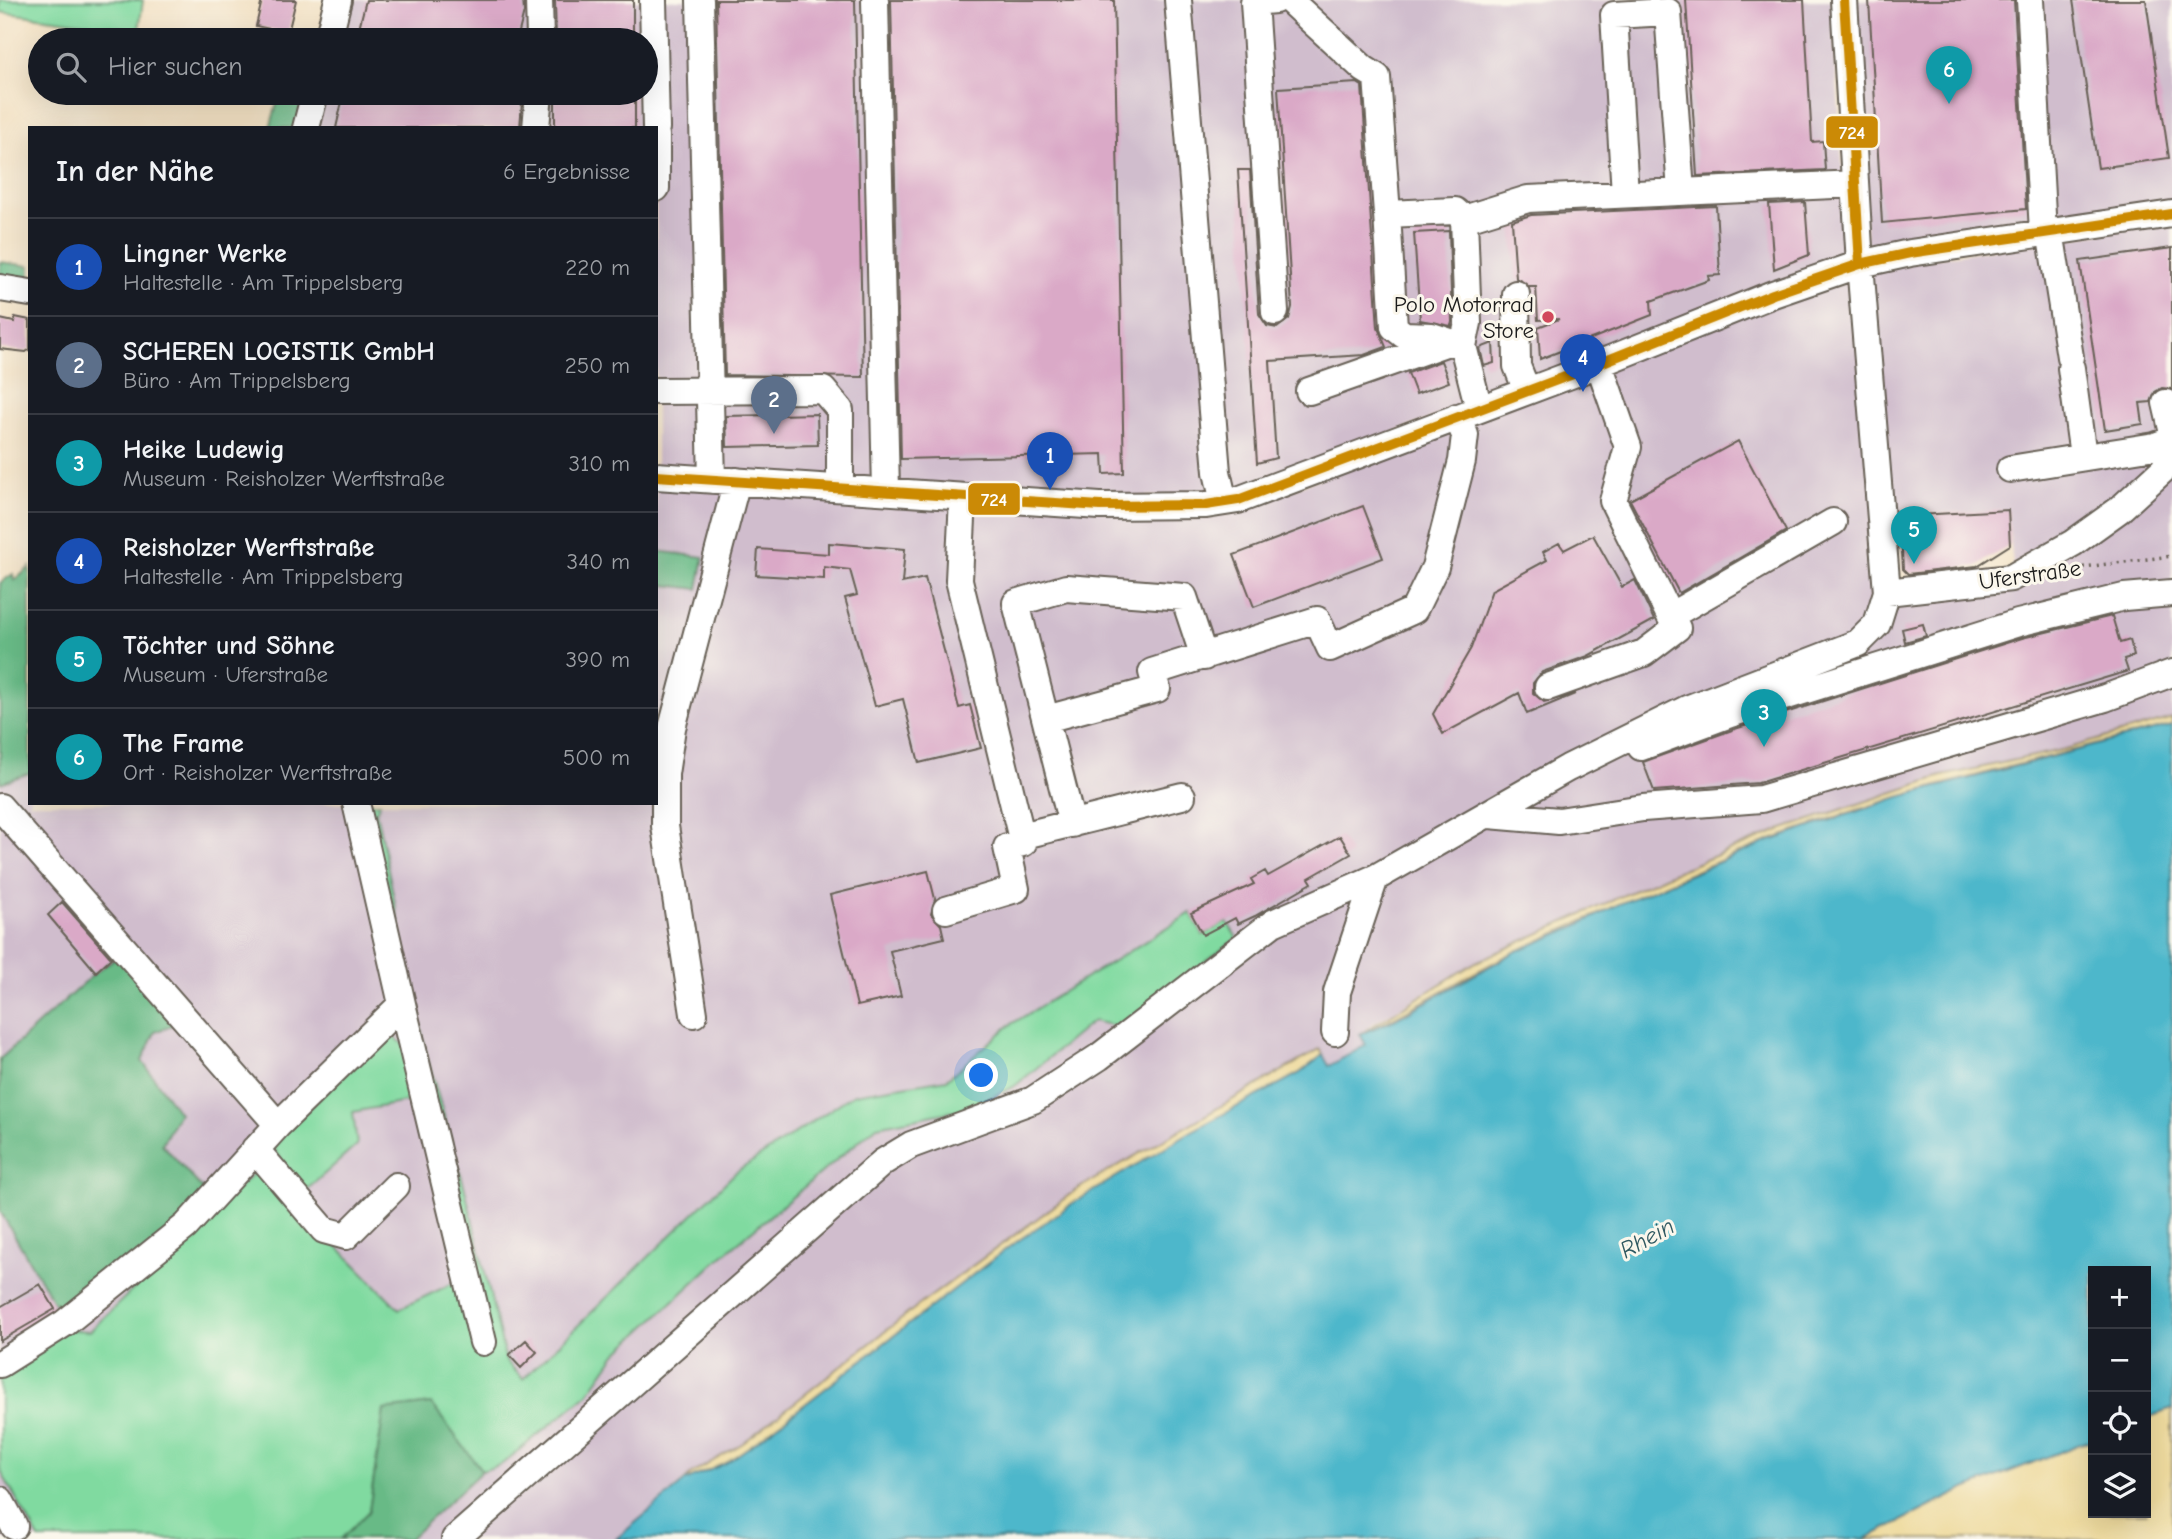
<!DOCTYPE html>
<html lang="de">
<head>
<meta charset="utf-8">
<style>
  :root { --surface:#171b24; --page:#20242c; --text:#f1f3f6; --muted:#9ea1a6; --line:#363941; --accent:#0f766e }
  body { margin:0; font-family:"Comic Neue",sans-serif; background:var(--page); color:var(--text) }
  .controls { position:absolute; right:21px; bottom:21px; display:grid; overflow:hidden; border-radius:0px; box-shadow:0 7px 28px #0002 }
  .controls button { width:63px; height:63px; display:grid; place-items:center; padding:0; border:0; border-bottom:2px solid var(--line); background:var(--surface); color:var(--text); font:35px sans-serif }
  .you { position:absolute; left:982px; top:1076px; width:24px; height:24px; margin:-18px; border:5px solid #fff; border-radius:50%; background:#1a73e8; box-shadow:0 0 0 10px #1a73e833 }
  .badge { display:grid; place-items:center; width:46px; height:46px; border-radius:50%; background:var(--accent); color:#fff; font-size:23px; font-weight:700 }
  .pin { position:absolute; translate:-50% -58px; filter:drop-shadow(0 2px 4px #0008) }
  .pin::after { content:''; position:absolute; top:37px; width:24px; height:21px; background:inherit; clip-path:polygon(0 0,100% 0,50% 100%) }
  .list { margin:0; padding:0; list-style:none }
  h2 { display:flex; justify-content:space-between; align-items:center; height:91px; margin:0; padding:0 28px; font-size:30px }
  h2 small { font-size:23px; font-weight:400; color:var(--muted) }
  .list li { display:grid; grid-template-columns:46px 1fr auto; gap:21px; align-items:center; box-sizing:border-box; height:98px; padding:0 28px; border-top:2px solid var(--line) }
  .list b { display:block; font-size:26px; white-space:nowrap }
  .list p { margin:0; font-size:23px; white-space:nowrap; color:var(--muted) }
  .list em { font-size:23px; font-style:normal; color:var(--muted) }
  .icon { flex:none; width:38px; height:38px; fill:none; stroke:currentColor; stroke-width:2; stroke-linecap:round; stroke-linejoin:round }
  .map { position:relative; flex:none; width:2172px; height:1539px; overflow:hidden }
  .search { position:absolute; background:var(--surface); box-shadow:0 7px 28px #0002; left:28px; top:28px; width:630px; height:77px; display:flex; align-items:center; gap:18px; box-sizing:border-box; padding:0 24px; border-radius:38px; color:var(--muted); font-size:26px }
  .panel { position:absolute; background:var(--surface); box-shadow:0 7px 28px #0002; left:28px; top:126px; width:630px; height:679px; border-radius:0px }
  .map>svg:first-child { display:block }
  .industrial { fill:#d0bdcd; fill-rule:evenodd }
  .green { fill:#80daa0; stroke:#4e7b5e; stroke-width:2 }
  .forest { fill:#68ba86; stroke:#426b51; stroke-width:2 }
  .sand { fill:#eeda9e; stroke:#857b5d; stroke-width:2 }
  .water { fill:#4db7cb; stroke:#346a74; stroke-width:2 }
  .building { fill:#daa9c7 }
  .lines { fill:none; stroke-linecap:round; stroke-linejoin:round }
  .minor-casing { stroke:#676156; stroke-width:30 }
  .path { stroke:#676156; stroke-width:3.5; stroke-dasharray:2 5; stroke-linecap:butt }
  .minor { stroke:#fff; stroke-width:26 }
  .bus-1-casing { stroke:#fbf7ec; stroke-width:16 }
  .bus-1 { stroke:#cb8a06; stroke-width:10 }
  .poi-dot { fill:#d1495b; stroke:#fbf7ec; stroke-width:2.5 }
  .labels { text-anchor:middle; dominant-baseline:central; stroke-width:6; stroke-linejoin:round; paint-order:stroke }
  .poi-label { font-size:23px; fill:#1c1c1c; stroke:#fbf7ec; text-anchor:end }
  .street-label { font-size:23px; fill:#1c1c1c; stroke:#fbf7ec }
  .water-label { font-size:24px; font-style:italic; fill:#305a62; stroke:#fbf7ec }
  .line-badge { stroke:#fbf7ec; stroke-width:2.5 }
  .badge-label { font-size:19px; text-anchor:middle; font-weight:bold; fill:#fff }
</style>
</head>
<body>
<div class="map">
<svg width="2172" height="1539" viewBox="0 0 2172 1539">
  <rect width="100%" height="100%" fill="#fbf7ec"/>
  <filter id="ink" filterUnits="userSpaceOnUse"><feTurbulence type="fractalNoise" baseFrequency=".0143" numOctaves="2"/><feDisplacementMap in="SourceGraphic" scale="14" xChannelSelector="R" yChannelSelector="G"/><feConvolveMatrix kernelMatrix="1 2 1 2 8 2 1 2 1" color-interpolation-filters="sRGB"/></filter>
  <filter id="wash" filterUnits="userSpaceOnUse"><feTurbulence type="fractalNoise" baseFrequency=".00686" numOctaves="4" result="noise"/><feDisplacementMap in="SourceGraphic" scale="28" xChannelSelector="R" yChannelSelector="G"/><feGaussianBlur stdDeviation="1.57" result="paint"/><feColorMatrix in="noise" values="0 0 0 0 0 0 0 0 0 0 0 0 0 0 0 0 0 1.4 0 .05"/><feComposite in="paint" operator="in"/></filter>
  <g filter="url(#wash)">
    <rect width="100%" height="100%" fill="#f2e0c2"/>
    <path class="industrial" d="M 347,0 L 1832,0 L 1848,258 L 1234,494 L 1092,498 L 656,466 L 656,128 L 313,128 L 322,93 L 646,93 L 646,40 L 336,40 Z
      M 1852,0 L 2172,0 L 2172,207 L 1867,252 Z
      M 2172,223 L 2172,718 L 2066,749 L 1942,776 L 1780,830 L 1675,872 L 1476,962 L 1372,1024 L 1360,1034 L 1366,1045 L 1329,1066 L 1319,1049 L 1076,1190 L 915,1308 L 743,1443 L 690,1475 L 616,1539 L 409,1539 L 436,1510 L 431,1404 L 341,1539 L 0,1539 L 0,783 L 30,773 L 30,803 L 656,803 L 656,484 L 1241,509 L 1866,268 ZM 2008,510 L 2014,577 L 1881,581 L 1878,519 L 1899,515 Z"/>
    <path class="green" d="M 0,0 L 143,0 L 139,30 L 0,12 Z
      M 359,803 L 380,803 L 376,812 L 427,1058 L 464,1185 L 506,1361 L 523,1379 L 735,1173 L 854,1094 L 947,1079 L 1010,1025 L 1191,913 L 1203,935 L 1227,922 L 1237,938 L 1152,1003 L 1115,1026 L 1093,1021 L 1015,1086 L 970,1108 L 877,1126 L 722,1256 L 616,1354 L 588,1394 L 502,1464 L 482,1471 L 431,1404 L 384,1410 L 369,1511 L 341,1539 L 39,1539 L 0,1470 L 0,1370 L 62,1329 L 90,1331 L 260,1167 L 399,1309 L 460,1280 L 416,1100 L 353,1112 L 357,1145 L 304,1192 L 271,1145 L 387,1032 L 420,1056 Z"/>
    <path class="forest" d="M 280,93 L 308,93 L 299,128 L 270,128 Z
      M 0,262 L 30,266 L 30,280 L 0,276 Z
      M 656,551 L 704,557 L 698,589 L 656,584 Z
      M 30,567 L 30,773 L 0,783 L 0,583 L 13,574 L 14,581 Z
      M 122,953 L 182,1021 L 155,1032 L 142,1061 L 179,1113 L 162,1144 L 209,1196 L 64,1320 L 0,1211 L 0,1059 L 96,972 Z
      M 431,1404 L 482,1471 L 409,1539 L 341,1539 L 369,1511 L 384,1410 Z"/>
    <path class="sand" d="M 2172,718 L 2172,725 C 2036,761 1897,791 1766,842 C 1682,875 1601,913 1519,950 C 1465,975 1415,1010 1360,1034 L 1476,962 L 1675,872 L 1780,830 L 1942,776 L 2066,749 Z
      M 1320,1049 L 1323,1055 L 1300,1073 L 1192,1131 L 1075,1202 L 1009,1247 L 756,1442 L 726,1463 L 685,1481 L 690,1475 L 743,1443 L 915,1308 L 1076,1190 Z
      M 2172,1409 L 2172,1539 L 1865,1539 L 1965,1489 L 2093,1439 L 2093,1513 L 2146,1513 L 2146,1418 Z"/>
    <path class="water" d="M 2172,725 L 2172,1409 L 2146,1418 L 2146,1271 L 2093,1271 L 2093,1439 L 1965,1489 L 1865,1539 L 616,1539 L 685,1481 L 726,1463 L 756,1442 L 1009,1247 L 1075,1202 L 1192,1131 L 1300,1073 L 1323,1055 L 1329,1066 L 1366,1045 L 1360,1034 L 1394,1020 L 1517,951 L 1575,927 L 1617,905 L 1767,842 L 1899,797 Z"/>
    <g id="blocks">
      <path class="building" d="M 262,0 L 296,0 L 288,33 L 256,26 Z
        M 366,0 L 523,0 L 524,12 L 517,40 L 356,40 Z
        M 555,0 L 633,0 L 633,40 L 556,40 Z
        M 716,0 L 855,0 L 863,377 L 725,375 Z
        M 891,0 L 1114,0 L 1124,473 L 1104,474 L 1103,454 L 901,459 Z
        M 1686,0 L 1804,0 L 1812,142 L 1823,141 L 1825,170 L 1697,176 Z
        M 1869,0 L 2014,0 L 2026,209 L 1882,223 Z
        M 2073,0 L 2146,0 L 2169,158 L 2098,168 Z
        M 1357,83 L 1362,86 L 1378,328 L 1386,347 L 1364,355 L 1270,361 L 1276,458 L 1257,463 L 1238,170 L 1250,170 L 1259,314 L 1267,326 L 1277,328 L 1289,319 L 1292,307 L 1278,88 Z
        M 344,93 L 505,93 L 504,97 L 522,102 L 520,128 L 336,128 Z
        M 555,93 L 635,93 L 635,128 L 555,128 Z
        M 1805,202 L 1809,255 L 1774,269 L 1769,204 Z
        M 1716,206 L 1720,275 L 1708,276 L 1709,280 L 1651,301 L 1652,315 L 1540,359 L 1538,327 L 1559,319 L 1538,320 L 1536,287 L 1530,287 L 1516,278 L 1512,221 L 1531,215 Z
        M 1449,231 L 1452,322 L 1451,326 L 1420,320 L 1414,233 Z
        M 2172,248 L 2172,389 L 2162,388 L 2155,392 L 2151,402 L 2140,403 L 2143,424 L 2105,430 L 2080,261 Z
        M 15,317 L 30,320 L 30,349 L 26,352 L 0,349 L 0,319 L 14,322 Z
        M 1493,343 L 1494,363 L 1484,366 L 1480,348 Z
        M 1441,361 L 1449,382 L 1416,394 L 1408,373 Z
        M 817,414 L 818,445 L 727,447 L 726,416 Z
        M 1738,441 L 1786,531 L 1679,593 L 1630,500 Z
        M 1363,506 L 1383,558 L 1254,607 L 1234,555 Z
        M 2008,510 L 2010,545 L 1977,566 L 1908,574 L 1903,569 L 1900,516 Z
        M 1593,535 L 1622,587 L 1635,580 L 1654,620 L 1588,656 L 1542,672 L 1533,683 L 1533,693 L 1544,702 L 1575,694 L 1527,714 L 1519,693 L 1443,734 L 1433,714 L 1471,648 L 1492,590 L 1547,560 L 1543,552 L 1559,543 L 1564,550 Z
        M 829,543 L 905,549 L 902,583 L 925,578 L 959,708 L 970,705 L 981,748 L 919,763 L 903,699 L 875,706 L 845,598 L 857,595 L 850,570 L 824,567 L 824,579 L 756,575 L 758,549 L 829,554 Z
        M 2112,616 L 2120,643 L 2130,640 L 2134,656 L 2124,659 L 2128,671 L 1758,783 L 1654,791 L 1643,762 L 1735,729 L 2022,638 Z
        M 1923,624 L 1926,636 L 1905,642 L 1902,629 Z
        M 1340,836 L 1351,854 L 1309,878 L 1312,883 L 1255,916 L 1238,924 L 1235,918 L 1203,935 L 1191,913 L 1254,884 L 1251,879 L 1265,871 L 1268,876 Z
        M 928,871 L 935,899 L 931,914 L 941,925 L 944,938 L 890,951 L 901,996 L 857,1006 L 830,895 Z
        M 62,902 L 111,958 L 96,972 L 48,915 Z
        M 40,1284 L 55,1309 L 0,1341 L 0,1307 Z
        M 526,1340 L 537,1352 L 521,1368 L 509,1355 Z"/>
    </g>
  </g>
  <g filter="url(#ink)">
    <use href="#blocks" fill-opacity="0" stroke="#676156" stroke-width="2"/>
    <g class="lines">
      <defs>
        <path id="minor" d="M 539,0 L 540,40
          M 653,0 L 656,128
          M 700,0 L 712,480
          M 875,0 L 886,491
          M 1178,0 L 1217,472 L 1224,502
          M 1289,0 L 1364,69 L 1377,77 L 1387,214
          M 2030,0 L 2043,232
          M 328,40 L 338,0
          M 306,128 L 315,93
          M 536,128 L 539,93
          M 656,135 L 656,188
          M 1625,194 L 1614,15 L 1668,12 L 1681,192
          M 1464,219 L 1528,199 L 1855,184
          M 2050,231 L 2070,357
          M 0,288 L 30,293
          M 1516,294 L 1517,366 L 1527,391
          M 1275,312 L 1254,2 L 1275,0
          M 1463,346 L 1432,336 L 1404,335 L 1394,327 L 1387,214 L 1455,211 L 1464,219 L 1468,323 L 1463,346 L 1479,409
          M 1599,364 L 1628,447 L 1613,501 L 1670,616 L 1833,522
          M 2071,368 L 2083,456
          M 656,391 L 823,390 L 840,410 L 840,488
          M 1309,391 L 1448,342
          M 2166,403 L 2172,429
          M 2010,469 L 2155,446 L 2172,440
          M 656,476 L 1100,506 L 1206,505 L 1238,500 L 1573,374 L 1773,294 L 1860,264 L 1910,253 L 2172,214
          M 1887,592 L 2011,578 L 2073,543 L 2119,510 L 2165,468 L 2172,445
          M 1548,687 L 1644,653 L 1677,628 L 1670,616
          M 1046,719 L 1157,689 L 1152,672 L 1317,620 L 1330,648 L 1414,610 L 1435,567 L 1462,461 L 1465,435 L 1457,417
          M 1641,747 L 1730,714 L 2018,623 L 2124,597 L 2172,593
          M 0,807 L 278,1125
          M 1489,815 L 1559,821 L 1643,808 L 1761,799 L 2105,698 L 2172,673
          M 1072,824 L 1016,603 L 1066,588 L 1184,597 L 1204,657
          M 1021,836 L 1182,796
          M 946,910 L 1016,889 L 1007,847 L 1023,843 L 959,580 L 963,498
          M 402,1004 L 483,1342
          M 694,1014 L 665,826 L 665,774 L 672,728 L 737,481
          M 1335,1032 L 1337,992 L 1375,878
          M 255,1149 L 324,1230 L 346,1236 L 396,1186
          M 0,1364 L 65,1323 L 186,1226 L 278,1125 L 402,1004 L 356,803
          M 0,1500 L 14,1526
          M 455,1539 L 883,1162 L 911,1145 L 1033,1100 L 1099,1057 L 1273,923 L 1375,878 L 1568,768 L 1687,709 L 1858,643 L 1877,624 L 1887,592 L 1860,264 L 1844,0"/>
      </defs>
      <use href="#minor" class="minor-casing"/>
      <path class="path" d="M 2076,568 L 2172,556"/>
      <use href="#minor" class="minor"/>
      <defs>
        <path id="bus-1" d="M 1844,0 L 1860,264
          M 656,476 L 1100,506 L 1206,505 L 1238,500 L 1573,374 L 1773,294 L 1860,264 L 1910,253 L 2172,214"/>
      </defs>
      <use href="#bus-1" class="bus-1-casing"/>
      <use href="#bus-1" class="bus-1"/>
    </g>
  </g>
  <circle class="poi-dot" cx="1548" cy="317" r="7"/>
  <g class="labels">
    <g class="poi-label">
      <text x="1534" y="304">Polo Motorrad<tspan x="1534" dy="26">Store</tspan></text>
    </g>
    <g class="street-label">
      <text transform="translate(2030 575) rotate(-8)">Uferstraße</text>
    </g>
    <g class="water-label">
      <text transform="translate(1647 1238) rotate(-29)">Rhein</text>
    </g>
  </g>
  <g class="line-badge">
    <rect x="1825" y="115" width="54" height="34" rx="7" fill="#cb8a06"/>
    <rect x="967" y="482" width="54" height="34" rx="7" fill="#cb8a06"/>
  </g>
  <g class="badge-label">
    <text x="1852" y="139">724</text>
    <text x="994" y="506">724</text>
  </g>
</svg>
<div class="controls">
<button>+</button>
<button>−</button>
<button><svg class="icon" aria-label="locate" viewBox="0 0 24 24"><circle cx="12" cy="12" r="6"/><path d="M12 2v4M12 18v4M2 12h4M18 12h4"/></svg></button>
<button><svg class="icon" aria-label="layers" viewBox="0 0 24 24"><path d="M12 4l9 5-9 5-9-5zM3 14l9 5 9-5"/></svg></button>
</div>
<div class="you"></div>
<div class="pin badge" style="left:1050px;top:490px;background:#1a4fb4">1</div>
<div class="pin badge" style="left:774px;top:434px;background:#5c6f8a">2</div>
<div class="pin badge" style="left:1764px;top:747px;background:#0f9aa8">3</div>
<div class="pin badge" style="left:1583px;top:392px;background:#1a4fb4">4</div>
<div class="pin badge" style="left:1914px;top:564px;background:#0f9aa8">5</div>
<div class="pin badge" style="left:1949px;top:104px;background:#0f9aa8">6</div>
<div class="search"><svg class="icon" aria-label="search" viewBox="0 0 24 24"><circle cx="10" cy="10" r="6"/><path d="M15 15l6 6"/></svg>Hier suchen</div>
<section class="panel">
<h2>In der Nähe<small>6 Ergebnisse</small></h2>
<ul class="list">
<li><span class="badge" style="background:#1a4fb4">1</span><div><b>Lingner Werke</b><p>Haltestelle · Am Trippelsberg</p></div><em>220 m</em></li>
<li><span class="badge" style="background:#5c6f8a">2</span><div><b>SCHEREN LOGISTIK GmbH</b><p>Büro · Am Trippelsberg</p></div><em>250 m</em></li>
<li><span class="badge" style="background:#0f9aa8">3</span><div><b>Heike Ludewig</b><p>Museum · Reisholzer Werftstraße</p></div><em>310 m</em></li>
<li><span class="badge" style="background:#1a4fb4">4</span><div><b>Reisholzer Werftstraße</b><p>Haltestelle · Am Trippelsberg</p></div><em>340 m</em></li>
<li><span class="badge" style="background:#0f9aa8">5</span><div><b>Töchter und Söhne</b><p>Museum · Uferstraße</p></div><em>390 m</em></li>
<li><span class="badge" style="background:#0f9aa8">6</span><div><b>The Frame</b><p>Ort · Reisholzer Werftstraße</p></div><em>500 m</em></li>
</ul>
</section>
</div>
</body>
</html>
